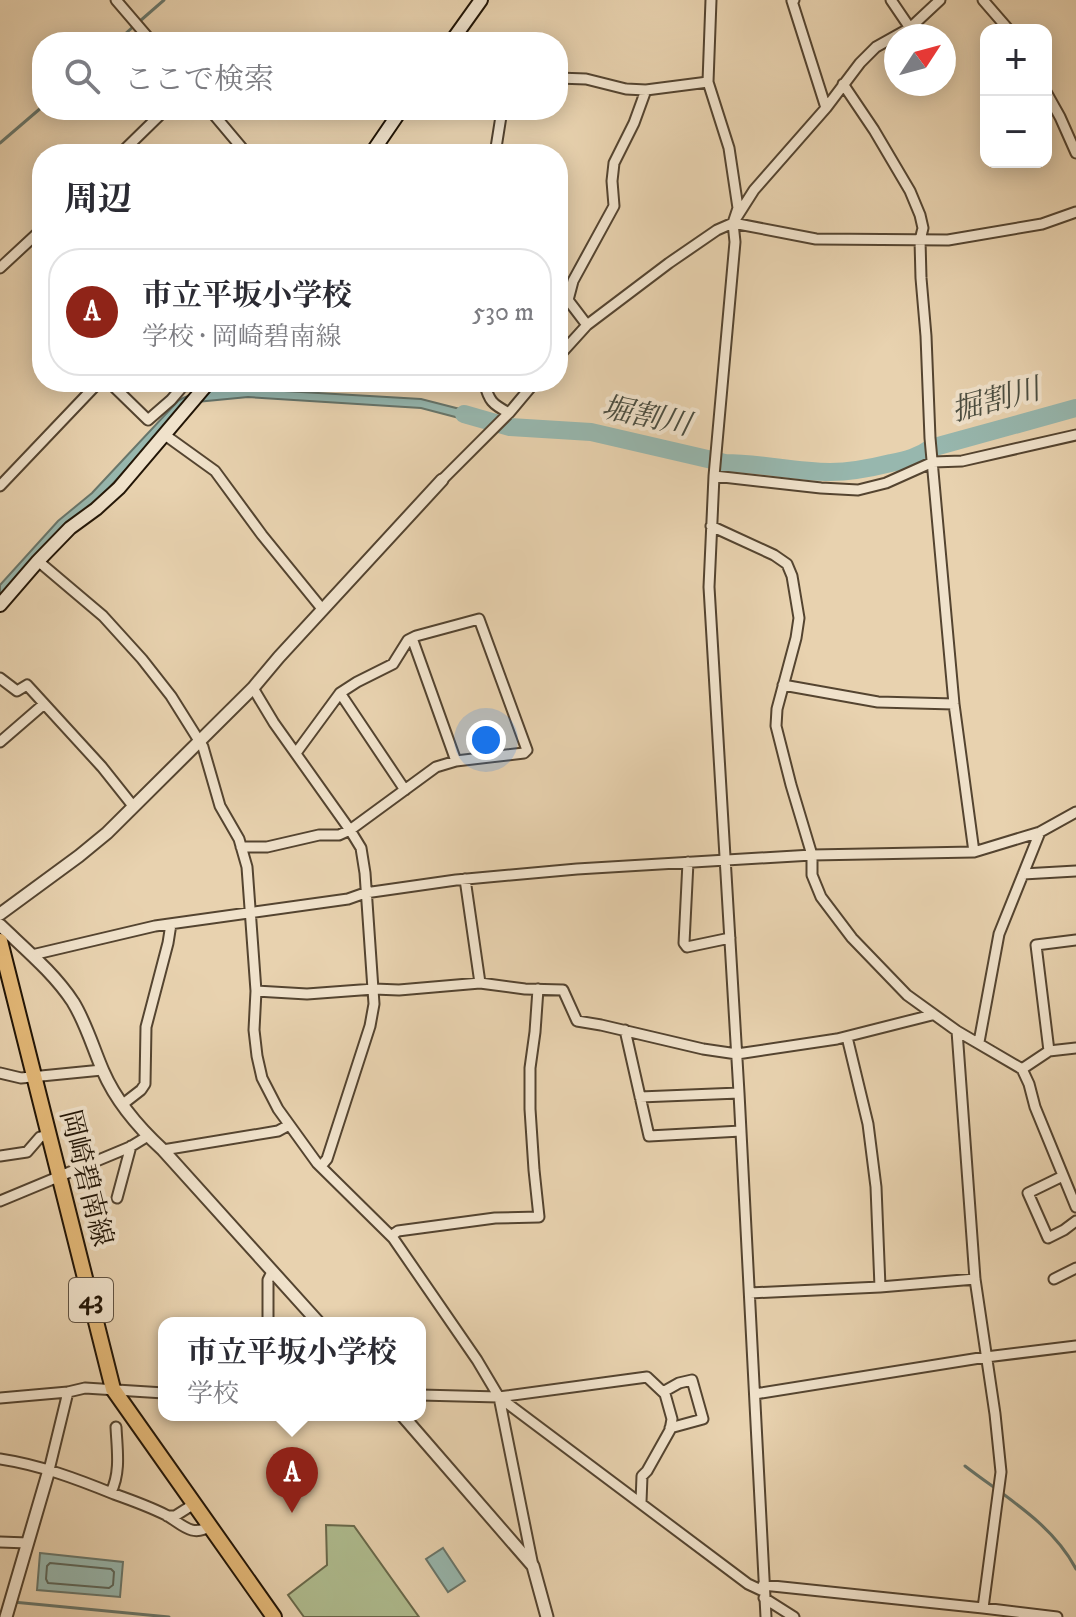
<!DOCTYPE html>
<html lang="ja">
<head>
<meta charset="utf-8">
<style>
  :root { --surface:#fff; --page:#f7f7f7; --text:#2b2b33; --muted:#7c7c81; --line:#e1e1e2; --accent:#8f2418 }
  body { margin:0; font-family:"IM FELL DW Pica","Noto Serif JP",serif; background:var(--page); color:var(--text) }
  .controls { position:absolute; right:24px; top:24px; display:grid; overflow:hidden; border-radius:16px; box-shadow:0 4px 20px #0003 }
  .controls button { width:72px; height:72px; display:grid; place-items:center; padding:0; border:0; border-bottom:2px solid var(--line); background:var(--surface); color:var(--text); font:40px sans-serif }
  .compass { position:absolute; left:884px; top:24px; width:72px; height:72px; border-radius:50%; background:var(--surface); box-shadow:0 4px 20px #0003; rotate:54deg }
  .you { position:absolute; left:486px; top:740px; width:28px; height:28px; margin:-20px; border:6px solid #fff; border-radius:50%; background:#1a73e8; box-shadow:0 0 0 12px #1a73e833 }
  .badge { display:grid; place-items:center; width:52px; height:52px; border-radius:50%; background:var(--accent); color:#fff; font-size:26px; font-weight:700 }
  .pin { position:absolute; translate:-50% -66px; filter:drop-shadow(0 2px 4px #0008) }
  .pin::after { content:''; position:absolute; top:42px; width:28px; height:24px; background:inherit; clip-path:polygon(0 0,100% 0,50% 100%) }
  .popup { position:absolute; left:158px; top:1317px; width:268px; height:104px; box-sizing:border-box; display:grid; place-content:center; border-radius:16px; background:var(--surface); filter:drop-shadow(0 2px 6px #0005); font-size:26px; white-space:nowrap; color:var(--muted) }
  .popup b { font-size:30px; color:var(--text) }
  .popup::after { content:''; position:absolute; left:50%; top:100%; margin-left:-16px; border:16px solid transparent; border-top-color:var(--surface) }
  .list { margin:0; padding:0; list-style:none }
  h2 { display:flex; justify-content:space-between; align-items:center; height:104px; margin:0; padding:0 32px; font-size:34px }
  h2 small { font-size:26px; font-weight:400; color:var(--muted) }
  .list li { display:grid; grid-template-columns:52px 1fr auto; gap:24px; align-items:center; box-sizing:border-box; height:128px; margin:0 16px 16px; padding:0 16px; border:2px solid var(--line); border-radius:32px }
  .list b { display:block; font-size:30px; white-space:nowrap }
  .list p { margin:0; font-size:26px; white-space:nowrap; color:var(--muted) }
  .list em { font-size:26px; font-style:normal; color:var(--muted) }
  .icon { flex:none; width:44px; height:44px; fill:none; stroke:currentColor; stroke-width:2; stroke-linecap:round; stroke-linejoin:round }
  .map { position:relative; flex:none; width:1076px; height:1617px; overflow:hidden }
  .search { position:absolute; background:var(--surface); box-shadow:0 4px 20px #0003; left:32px; top:32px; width:536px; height:88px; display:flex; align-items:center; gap:20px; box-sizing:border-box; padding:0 28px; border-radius:32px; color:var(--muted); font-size:30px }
  .panel { position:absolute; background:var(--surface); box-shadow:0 4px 20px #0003; left:32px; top:144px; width:536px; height:248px; border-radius:32px }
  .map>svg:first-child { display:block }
  .green { fill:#afbd90; stroke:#68694b; stroke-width:2 }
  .water { fill:#97b7ae; stroke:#68766b; stroke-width:2 }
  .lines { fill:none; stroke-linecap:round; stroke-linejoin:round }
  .shore { stroke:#5c665a; stroke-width:2 }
  .stream { stroke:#68766b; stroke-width:3 }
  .river { stroke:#97b7ae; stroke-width:18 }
  .minor-casing { stroke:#544430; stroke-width:13 }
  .tertiary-casing { stroke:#544430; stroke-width:15 }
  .secondary-casing { stroke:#221506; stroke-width:16 }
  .primary-casing { stroke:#221506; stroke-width:18 }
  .minor { stroke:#f0e2cb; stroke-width:9 }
  .tertiary { stroke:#f0e2cb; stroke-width:11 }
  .secondary { stroke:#f0e2cb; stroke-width:12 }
  .primary { stroke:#e4b978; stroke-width:14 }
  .labels { text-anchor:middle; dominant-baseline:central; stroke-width:8; stroke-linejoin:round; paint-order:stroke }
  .shield { fill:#f0e2cb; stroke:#605241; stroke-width:2 }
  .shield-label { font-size:26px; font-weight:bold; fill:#221506 }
  .street-label { font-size:28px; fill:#221506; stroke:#f0e2cb }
  .water-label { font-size:30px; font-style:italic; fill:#4b4e41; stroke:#f0e2cb }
</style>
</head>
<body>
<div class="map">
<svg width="1076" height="1617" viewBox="0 0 1076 1617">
  <rect width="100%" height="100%" fill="#e8d2af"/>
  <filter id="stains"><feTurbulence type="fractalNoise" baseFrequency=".0025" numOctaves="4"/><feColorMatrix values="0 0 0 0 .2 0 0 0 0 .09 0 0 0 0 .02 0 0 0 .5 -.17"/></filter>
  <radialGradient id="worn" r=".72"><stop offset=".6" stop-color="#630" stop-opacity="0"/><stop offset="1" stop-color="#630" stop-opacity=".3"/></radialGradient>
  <path class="green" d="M 326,1525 L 354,1526 L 419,1617 L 304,1617 L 288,1595 L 327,1565 Z"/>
  <path class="water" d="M 248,389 L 421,399 L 491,417 L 486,425 L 421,408 L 248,397 L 186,403 L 98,500 L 0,598 L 0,585 L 58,521 L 92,493 L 178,401 C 198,388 225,390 248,389 Z
    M 443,1548 L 465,1581 L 448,1592 L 426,1559 Z
    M 40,1553 L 123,1562 L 120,1597 L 37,1590 Z"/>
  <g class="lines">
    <path class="shore" d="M 50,1563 L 111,1569 L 114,1572 L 113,1585 L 109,1588 L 48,1583 L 46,1579 L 47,1566 Z"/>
    <path class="stream" d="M 140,21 L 164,0
      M 116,42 L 134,26
      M 0,143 L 42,107
      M 965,1466 C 1005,1497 1052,1523 1076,1569
      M 13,1602 L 169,1617"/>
    <path class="river" d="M 464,414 L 510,427 L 591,432 L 725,463 C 760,463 795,472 830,472 C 850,472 871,468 891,463 C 906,460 919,457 931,448 L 1076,408"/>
    <defs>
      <path id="minor" d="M 116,0 L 152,42
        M 711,0 L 708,82 L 729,148 L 738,208 L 733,223 L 735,242 L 714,476 L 709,587 L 739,1093 L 766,1617
        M 794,0 L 792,1 L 826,108
        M 891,0 L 910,28
        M 983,0 L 1009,30
        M 558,78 L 586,79 L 626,89 L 646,90 L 708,82
        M 843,84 L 874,130 L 910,191 L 920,215 L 923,228 L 920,240 L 921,278 L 926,336 L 930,438 L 954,704 L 974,852
        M 1046,92 L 1060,117 L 1076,153
        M 210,110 L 247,154
        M 120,154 L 165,110
        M 495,154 L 502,110
        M 733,223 L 816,239 L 948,240 L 1042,224 L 1076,212
        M 0,268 L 42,229
        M 587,325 L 568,300 L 573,281 L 614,206 L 612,181 L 614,163 L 634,123 L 646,90
        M 558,357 L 587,325 L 669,263 L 717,230 L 733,223 L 754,190 L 826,108 L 860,63 L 876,47 L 910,28 L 940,0
        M 109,382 L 148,420 L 171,400 L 183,386 L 208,384
        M 484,382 C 489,401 492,404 509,413
        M 165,435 L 215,471 L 262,535 L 323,610
        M 714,476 L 821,488 L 858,490 L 886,483 L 933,462 L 962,461 L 1076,435
        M 442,480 L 509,413 L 535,382
        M 0,486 L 99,382
        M 711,526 L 774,555 L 787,564 L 792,576 L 799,618 L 796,638 L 777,709 L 776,726 L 791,785 L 812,855 L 812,875 L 821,897 L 852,938 L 907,995 L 957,1031 L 1022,1069 L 1029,1084 L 1035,1107 L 1076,1207
        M 38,561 L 103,616 L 142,659 L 171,696 L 203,747 L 220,806 L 239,839 L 247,867 L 256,991 L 254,1030 L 257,1056 L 262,1078 L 278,1109 L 317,1163 L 393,1238 L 477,1360 L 499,1397 L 533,1566
        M 412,638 L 456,761
        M 0,678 L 17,691 L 27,685 L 102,767 L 133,806
        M 783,685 L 878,702 L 954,704
        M 253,688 L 274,723 L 350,830 L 361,848 L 365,873 L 374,1004 L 370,1026 L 327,1159 L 321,1166
        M 340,693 L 405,790
        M 0,742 L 44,704
        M 241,847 L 267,847 L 319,835 L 339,835 L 350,830 L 436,767 L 456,761 L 524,753 L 527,750 L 479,619 L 416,636 L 408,640 L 393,664 L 357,682 L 340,693 L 296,753
        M 688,862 L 684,943 L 687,947 L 730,938
        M 1023,874 L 1076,871
        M 465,879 L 480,983
        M 32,955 L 155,926 L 348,899 L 365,893 L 456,880 L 577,869 L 812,855 L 974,852 L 1040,832 L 1076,812
        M 256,991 L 307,994 L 374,989 L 399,990 L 480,983 L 525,989 L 563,990 L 577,1021 L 601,1025 L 703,1049 L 737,1054 L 837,1039 L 932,1015
        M 625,1030 L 649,1136 L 741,1131
        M 957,1031 L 975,1279 L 995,1414 L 1001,1472 L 983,1608
        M 847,1037 L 868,1124 L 876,1187 L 880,1287
        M 979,1042 L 999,934 L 1040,832
        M 1049,1051 L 1036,945 L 1076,940
        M 1022,1069 L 1049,1051 L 1076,1048
        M 0,1073 L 21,1078 L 102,1070
        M 640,1097 L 739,1093
        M 123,1104 L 141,1090 L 145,1084 L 146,1027 L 168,943 L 171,924
        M 163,1150 L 278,1131 L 289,1125
        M 0,1156 L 27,1152 L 40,1137 L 48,1135
        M 1063,1176 L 1028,1193 L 1048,1238 L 1064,1230 L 1076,1221
        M 117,1198 L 131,1146
        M 0,1201 L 130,1147 L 148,1136
        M 391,1236 L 398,1231 L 495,1218 L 539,1217 L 534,1170 L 530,1109 L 530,1068 L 535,1032 L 538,989
        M 1054,1279 L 1076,1268
        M 750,1293 L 880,1287 L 975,1279
        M 268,1323 L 268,1280 L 272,1272
        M 663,1392 L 679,1383 L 692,1380 L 703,1419 L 670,1428
        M 755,1394 L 986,1357 L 1076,1346
        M 420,1395 L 499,1397 L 647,1377 L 665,1394 L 672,1419 L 670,1430 L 647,1471 L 642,1476 L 641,1502
        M 499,1397 L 748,1584 L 763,1591
        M 0,1398 L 68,1392 L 85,1388 L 164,1393
        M 0,1459 C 40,1465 77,1479 114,1494 C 131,1500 150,1507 166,1515 C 182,1524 192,1538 210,1526
        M 49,1470 L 68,1392
        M 111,1492 C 121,1472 117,1449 116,1427
        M 167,1516 L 175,1516 L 194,1504
        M 0,1542 L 28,1543
        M 763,1585 L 983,1608 L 1057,1617
        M 764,1598 L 794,1617"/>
      <path id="tertiary" d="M 0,914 L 79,856 L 107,833 L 253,688 L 279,657 L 442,480
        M 0,925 C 25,949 54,973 73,1002 C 86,1023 93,1048 103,1071 C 116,1101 139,1128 163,1150 L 319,1323
        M 402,1415 L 533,1566 L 547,1617
        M 6,1617 L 49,1470"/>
      <path id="secondary" d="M 451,42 L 481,0
        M 371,154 L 401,110
        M 0,605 L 38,561 L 70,528 L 96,509 L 119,488 L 209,382"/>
      <path id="primary" d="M 0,941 L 113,1389 L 274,1617"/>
    </defs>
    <use href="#minor" class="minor-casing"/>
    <use href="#tertiary" class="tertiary-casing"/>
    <use href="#secondary" class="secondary-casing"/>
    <use href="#primary" class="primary-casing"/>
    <use href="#minor" class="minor"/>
    <use href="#tertiary" class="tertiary"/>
    <use href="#secondary" class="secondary"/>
    <use href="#primary" class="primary"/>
  </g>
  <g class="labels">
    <rect class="shield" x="69" y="1278" width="44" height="44" rx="6"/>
    <g class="shield-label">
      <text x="91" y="1300">43</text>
    </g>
    <g class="street-label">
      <text transform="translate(86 1178) rotate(76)">岡崎碧南線</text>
    </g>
    <g class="water-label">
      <text transform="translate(996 401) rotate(-15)">掘割川</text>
      <text transform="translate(646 417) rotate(12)">堀割川</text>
    </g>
  </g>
  <rect width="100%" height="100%" filter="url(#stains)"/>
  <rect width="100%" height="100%" fill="url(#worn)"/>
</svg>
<div class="controls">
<button>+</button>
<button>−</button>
</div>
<svg class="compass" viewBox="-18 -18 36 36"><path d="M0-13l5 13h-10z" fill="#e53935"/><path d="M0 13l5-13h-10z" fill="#7c7c81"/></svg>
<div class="you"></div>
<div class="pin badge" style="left:292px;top:1513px">A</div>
<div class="popup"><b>市立平坂小学校</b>学校</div>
<div class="search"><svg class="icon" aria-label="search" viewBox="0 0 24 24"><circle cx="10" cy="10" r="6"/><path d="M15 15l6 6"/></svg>ここで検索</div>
<section class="panel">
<h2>周辺<small></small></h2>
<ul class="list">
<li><span class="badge">A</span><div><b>市立平坂小学校</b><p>学校 · 岡崎碧南線</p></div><em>530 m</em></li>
</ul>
</section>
</div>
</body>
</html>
